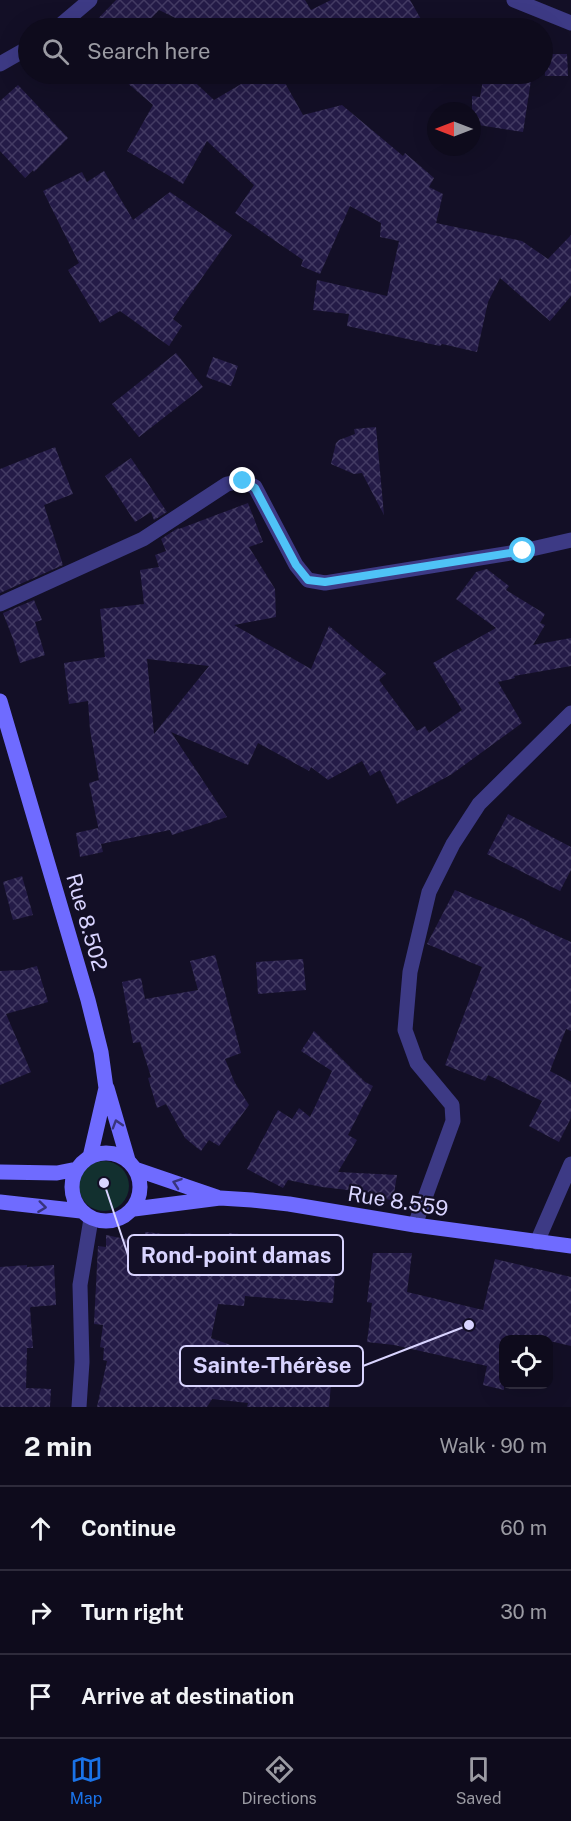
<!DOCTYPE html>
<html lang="en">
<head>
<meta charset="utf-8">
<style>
  :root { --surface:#0e0b1c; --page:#1c1929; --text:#f1f3f6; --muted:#9b9ba3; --line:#2e2b3b; --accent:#1a73e8 }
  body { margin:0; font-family:"Public Sans",sans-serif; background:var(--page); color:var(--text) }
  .controls { position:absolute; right:18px; bottom:18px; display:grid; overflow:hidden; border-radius:12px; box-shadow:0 6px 24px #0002 }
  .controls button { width:54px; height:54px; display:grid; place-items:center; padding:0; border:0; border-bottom:2px solid var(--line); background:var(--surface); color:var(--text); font:30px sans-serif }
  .compass { position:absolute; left:427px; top:102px; width:54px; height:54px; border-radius:50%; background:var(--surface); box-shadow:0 6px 24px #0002; rotate:270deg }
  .stop { position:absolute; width:18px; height:18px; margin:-14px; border:4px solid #4fc3f7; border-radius:50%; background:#fff }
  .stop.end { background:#4fc3f7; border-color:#fff; box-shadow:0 2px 6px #0008 }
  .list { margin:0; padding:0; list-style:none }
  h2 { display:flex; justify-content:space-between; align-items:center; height:78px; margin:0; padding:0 24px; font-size:26px }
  h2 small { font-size:20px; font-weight:400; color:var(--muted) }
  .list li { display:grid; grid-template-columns:39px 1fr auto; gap:18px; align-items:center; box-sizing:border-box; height:84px; padding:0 24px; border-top:2px solid var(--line) }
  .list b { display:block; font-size:22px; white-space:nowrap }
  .list em { font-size:20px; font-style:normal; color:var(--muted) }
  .icon { flex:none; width:33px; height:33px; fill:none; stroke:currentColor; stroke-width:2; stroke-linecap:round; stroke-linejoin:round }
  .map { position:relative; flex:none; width:571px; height:1407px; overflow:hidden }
  .search { position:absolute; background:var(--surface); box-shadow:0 6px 24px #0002; left:18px; right:18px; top:18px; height:66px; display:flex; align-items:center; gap:15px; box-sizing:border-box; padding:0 21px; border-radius:33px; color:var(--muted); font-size:22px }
  .sheet { height:330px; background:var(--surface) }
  nav { display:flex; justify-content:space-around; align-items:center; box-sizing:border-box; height:84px; border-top:2px solid var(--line); background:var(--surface); font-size:16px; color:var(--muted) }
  nav a { display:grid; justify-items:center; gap:3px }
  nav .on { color:var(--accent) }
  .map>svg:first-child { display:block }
  .green { fill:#12302f }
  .building { fill:url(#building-cross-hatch); fill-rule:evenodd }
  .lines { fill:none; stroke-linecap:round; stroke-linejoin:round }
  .street { stroke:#3d3a85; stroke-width:15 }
  .secondary { stroke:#6f6bff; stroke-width:15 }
  .oneway { stroke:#38347d }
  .route { stroke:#4fc3f7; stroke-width:8 }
  .labels { text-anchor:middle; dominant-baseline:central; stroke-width:4.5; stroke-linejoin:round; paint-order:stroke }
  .street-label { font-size:21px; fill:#d9d4ff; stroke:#130f26 }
  .leader { fill:none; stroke:#d9d4ff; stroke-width:2 }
  .callout-dot { fill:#d9d4ff; stroke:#130f26; stroke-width:2 }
  .callout { fill:#130f26; stroke:#d9d4ff; stroke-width:2 }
  .callout-label { font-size:22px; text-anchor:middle; font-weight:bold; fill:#d9d4ff }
</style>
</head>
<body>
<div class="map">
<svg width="571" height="1407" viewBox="0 0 571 1407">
  <defs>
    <pattern id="building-cross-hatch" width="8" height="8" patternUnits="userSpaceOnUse" patternTransform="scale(1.5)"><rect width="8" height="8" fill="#241b47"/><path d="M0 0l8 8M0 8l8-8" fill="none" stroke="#433b63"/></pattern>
  </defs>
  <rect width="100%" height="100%" fill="#130f26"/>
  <path class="green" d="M79 1186a25 25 0 1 1 50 0a25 25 0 1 1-50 0Z"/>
  <path class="building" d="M 116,0 L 305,0 L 311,10 L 331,0 L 410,0 L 426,28 L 196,28 L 159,10 L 142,28 L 89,28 Z
    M 544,54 L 567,54 L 568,76 L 545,76 Z
    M 117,74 L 186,74 L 214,100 L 258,74 L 280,74 L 303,115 L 342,105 L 403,156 L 405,153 L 434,178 L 429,187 L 443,194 L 436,223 L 522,241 L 548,259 L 571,235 L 571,296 L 550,321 L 500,278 L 488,302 L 477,352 L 442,344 L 440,346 L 347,326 L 349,314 L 313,310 L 317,280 L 387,296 L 399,241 L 380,237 L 381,223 L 350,206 L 320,274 L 301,266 L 303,260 L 235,213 L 254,185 L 207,141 L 183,184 L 127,151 L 153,105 Z
    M 484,74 L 532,74 L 523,132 L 472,124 L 472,96 L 480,97 Z
    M 18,85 L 68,138 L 34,172 L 33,170 L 25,178 L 0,151 L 0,101 Z
    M 104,171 L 133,220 L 170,192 L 232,235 L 173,319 L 182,326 L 169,346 L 120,311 L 100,323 L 68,270 L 79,263 L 43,191 L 82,172 L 87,182 Z
    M 176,353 L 203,387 L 139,437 L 112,404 Z
    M 213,357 L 238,366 L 231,386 L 206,377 Z
    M 376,427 L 384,515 L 362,473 L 354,474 L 331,464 L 336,443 L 339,440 L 355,434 L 354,429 Z
    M 55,447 L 73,494 L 44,505 L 63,565 L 0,593 L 0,469 Z
    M 131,458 L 167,512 L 154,520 L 151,512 L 135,522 L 105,476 Z
    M 248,503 L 263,542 L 249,547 L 275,589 L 276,617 L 234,625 L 311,669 L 329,626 L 386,674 L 379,680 L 417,731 L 425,726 L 429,733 L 462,710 L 433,663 L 496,628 L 456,599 L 476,572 L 487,569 L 509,586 L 506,590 L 545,614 L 540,623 L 545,625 L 533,645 L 571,638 L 571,666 L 514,676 L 515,678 L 498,682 L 522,723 L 452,774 L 397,804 L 380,770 L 370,776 L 362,761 L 328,780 L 311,767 L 309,771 L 258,743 L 248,765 L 171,732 L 227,817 L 172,835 L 170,830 L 101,844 L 103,852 L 80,857 L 76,833 L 98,828 L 101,841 L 89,783 L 99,780 L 90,730 L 88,701 L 69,704 L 64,663 L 105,657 L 100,609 L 144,604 L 140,570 L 159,567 L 155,555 L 166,551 L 161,539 L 178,528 L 179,529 ZM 147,659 L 209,666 L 154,734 Z
    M 34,600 L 42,620 L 35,622 L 45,655 L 20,663 L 13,639 L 3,613 Z
    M 508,814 L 571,847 L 571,870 L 560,891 L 487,854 Z
    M 22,876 L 33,915 L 13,920 L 3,882 Z
    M 455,890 L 530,922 L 529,923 L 571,942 L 571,1031 L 566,1029 L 550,1071 L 571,1082 L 571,1118 L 559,1142 L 529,1126 L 542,1101 L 488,1075 L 485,1081 L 445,1065 L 482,967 L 427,944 Z
    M 215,955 L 241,1053 L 225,1059 L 235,1083 L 249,1105 L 219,1146 L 209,1140 L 201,1151 L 185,1138 L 166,1104 L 157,1108 L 148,1078 L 151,1077 L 140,1042 L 133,1043 L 122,982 L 141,978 L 145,999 L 198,990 L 190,961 Z
    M 303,959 L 306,990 L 258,994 L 256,962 Z
    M 37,966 L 48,1002 L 6,1014 L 31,1072 L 0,1085 L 0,971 L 22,970 Z
    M 314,1031 L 365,1082 L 373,1086 L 348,1135 L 357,1140 L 338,1172 L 397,1175 L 393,1200 L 374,1198 L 374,1193 L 322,1187 L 288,1180 L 283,1188 L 247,1169 L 278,1110 L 292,1119 L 299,1108 L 310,1117 L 332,1071 L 301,1051 Z
    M 145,1232 L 184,1236 L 185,1233 L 228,1238 L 229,1233 L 249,1235 L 248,1248 L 275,1250 L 274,1252 L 336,1257 L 333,1303 L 245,1296 L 244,1306 L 218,1304 L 211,1338 L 250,1352 L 240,1374 L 331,1384 L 329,1407 L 247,1407 L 248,1403 L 212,1399 L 207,1407 L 97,1407 L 107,1361 L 103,1360 L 104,1348 L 100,1347 L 103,1325 L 94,1324 L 98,1246 L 106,1247 L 106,1235 L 145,1243 Z
    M 373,1253 L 412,1253 L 407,1292 L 483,1310 L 495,1259 L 571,1277 L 571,1346 L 524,1335 L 523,1340 L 504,1340 L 504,1390 L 483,1385 L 487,1366 L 394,1345 L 367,1342 L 372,1303 L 367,1302 Z
    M 27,1265 L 27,1267 L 54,1265 L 56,1305 L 31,1307 L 30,1308 L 33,1348 L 27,1348 L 26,1388 L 51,1389 L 50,1407 L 0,1407 L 0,1267 Z"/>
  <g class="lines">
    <path class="street" d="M 514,0 L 571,23
      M 57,28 L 90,0
      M 0,64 L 28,48
      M 0,604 L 143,539 L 227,484 L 243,481 L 255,487 L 296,565 L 308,580 L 325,583 L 523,551 L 571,540
      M 415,1225 L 453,1121 L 452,1105 L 417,1063 L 405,1030 L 410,972 L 429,892 L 453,844 L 479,804 L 571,713
      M 537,1242 L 571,1164
      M 79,1407 L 82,1362 L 80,1285 L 91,1219"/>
    <path class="secondary" d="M 0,701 L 88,1000 L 101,1052 L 106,1088 L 90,1157
      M 107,1088 L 128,1160
      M72 1187a34 34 0 1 1 68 0a34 34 0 1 1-68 0Z
      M 135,1169 L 217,1197
      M 0,1172 L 57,1173 L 77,1169
      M 0,1202 L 81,1211
      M 134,1209 L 220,1198 L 252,1200 L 289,1204 L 415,1225 L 571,1246"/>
  </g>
  <defs><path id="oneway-chevron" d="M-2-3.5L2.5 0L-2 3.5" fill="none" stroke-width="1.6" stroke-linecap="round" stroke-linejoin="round" transform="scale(1.5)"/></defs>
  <g class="oneway">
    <use href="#oneway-chevron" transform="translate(117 1124) rotate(-107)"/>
    <use href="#oneway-chevron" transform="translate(177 1183) rotate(-161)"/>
    <use href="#oneway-chevron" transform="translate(42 1207) rotate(7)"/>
  </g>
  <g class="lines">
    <path class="route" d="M 243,481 L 255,488 L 296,565 L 308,580 L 325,582 L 523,551"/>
  </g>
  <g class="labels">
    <g class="street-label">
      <text transform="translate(87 922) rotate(74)">Rue 8.502</text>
      <text transform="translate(398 1201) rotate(9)">Rue 8.559</text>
    </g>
  </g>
  <path class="leader" d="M104 1183L128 1255M469 1325L363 1366"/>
  <g class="callout-dot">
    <circle cx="104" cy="1183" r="6"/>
    <circle cx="469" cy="1325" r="6"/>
  </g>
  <g class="callout">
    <rect x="128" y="1235" width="215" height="40" rx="6"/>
    <rect x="180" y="1346" width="183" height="40" rx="6"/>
  </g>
  <g class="callout-label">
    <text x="236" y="1263">Rond-point damas</text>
    <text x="272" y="1373">Sainte-Thérèse</text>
  </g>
</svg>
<div class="controls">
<button><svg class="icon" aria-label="locate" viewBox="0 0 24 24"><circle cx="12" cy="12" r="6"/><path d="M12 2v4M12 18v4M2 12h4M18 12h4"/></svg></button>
</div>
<svg class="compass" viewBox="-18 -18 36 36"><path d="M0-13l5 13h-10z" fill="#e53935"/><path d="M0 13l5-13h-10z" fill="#9b9ba3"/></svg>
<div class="stop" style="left:523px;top:551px"></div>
<div class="stop end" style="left:243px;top:481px"></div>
<div class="search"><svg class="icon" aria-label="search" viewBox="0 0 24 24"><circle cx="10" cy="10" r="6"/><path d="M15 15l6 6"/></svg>Search here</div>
</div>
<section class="sheet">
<h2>2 min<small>Walk · 90 m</small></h2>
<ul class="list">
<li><svg class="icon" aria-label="ahead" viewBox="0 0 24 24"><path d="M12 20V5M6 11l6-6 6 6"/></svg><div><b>Continue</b></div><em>60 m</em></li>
<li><svg class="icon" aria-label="right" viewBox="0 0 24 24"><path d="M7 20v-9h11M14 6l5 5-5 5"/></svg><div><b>Turn right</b></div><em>30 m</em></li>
<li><svg class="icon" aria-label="arrive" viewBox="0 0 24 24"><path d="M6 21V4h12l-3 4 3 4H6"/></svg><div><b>Arrive at destination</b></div></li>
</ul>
</section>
<nav>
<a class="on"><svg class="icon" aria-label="map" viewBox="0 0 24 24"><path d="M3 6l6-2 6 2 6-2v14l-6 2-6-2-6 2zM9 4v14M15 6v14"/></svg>Map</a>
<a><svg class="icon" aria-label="directions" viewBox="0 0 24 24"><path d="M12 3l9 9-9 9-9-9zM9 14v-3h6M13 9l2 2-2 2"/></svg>Directions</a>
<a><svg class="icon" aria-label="saved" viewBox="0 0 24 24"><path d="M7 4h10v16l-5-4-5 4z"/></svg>Saved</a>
</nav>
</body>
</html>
